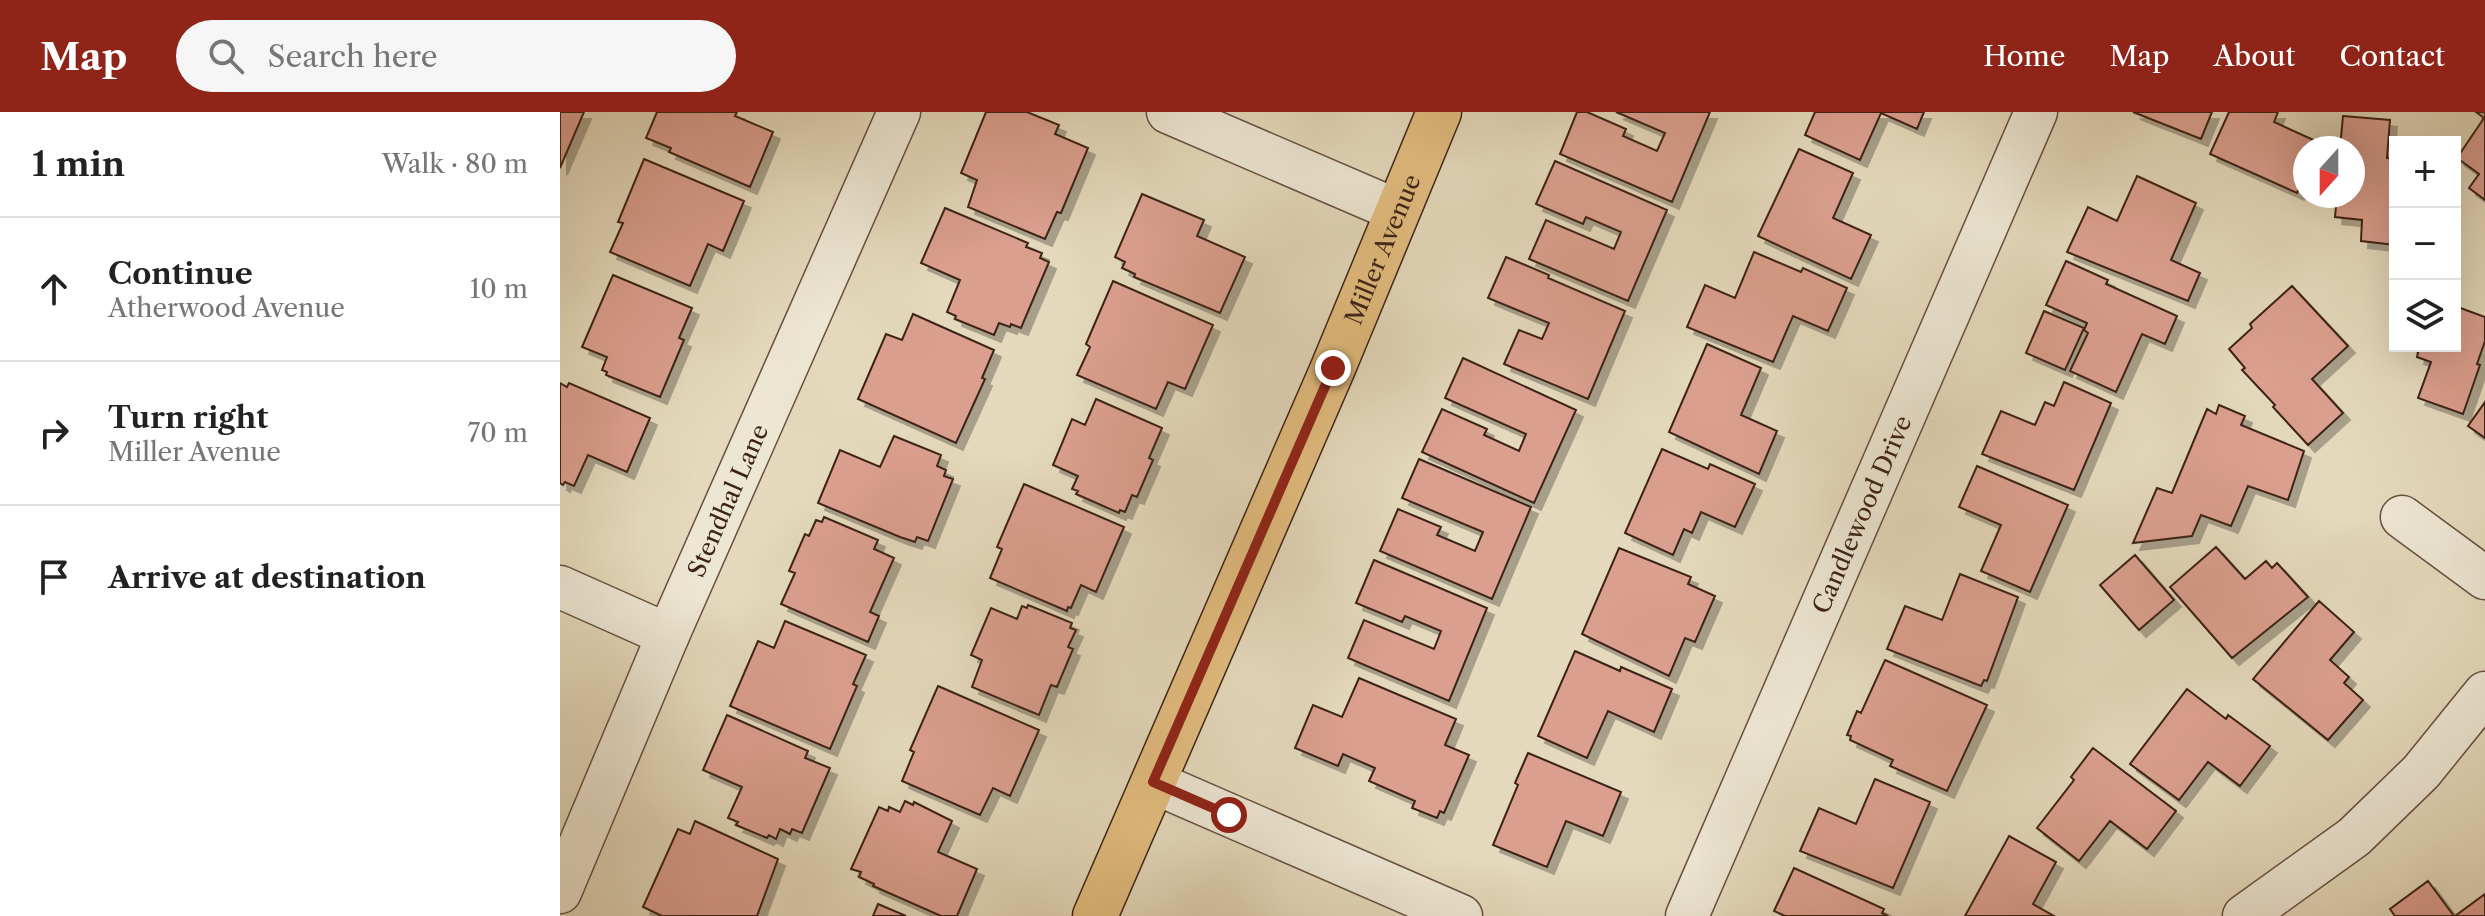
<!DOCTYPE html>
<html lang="en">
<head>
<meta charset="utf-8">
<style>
  :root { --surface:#fff; --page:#f6f6f6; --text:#222; --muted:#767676; --line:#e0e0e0; --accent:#8f2418 }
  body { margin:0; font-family:"Libre Caslon Text",serif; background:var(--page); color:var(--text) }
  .controls { position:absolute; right:24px; top:24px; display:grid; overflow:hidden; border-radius:0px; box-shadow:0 8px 32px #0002 }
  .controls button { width:72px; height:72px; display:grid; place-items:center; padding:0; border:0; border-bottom:2px solid var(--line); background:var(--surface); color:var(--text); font:40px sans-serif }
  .compass { position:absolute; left:1733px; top:24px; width:72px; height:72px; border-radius:50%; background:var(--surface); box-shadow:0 8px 32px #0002; rotate:201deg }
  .stop { position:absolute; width:24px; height:24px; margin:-18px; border:6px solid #8f2418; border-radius:50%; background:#fff }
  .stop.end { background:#8f2418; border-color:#fff; box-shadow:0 2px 8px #0008 }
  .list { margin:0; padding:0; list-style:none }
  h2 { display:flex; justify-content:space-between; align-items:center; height:104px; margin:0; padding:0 32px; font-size:34px }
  h2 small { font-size:26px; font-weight:400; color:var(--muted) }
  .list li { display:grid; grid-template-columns:52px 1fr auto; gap:24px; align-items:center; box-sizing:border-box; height:144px; padding:0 32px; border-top:2px solid var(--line) }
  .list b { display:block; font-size:30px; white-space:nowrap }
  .list p { margin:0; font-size:26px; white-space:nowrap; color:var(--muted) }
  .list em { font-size:26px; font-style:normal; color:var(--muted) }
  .icon { flex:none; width:44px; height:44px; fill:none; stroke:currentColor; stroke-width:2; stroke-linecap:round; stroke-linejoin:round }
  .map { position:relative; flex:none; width:1925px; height:804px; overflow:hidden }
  header { display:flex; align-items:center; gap:48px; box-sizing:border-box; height:112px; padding:0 40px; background:var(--accent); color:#fff }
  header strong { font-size:38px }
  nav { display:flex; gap:44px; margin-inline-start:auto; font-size:28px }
  .search { width:560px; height:72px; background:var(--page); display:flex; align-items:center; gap:20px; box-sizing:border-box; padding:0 28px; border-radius:44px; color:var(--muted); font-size:30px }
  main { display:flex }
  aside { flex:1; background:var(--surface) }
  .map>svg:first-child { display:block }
  .building { fill:#db9f8f; stroke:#3c2316; stroke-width:2; filter:url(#shadow) }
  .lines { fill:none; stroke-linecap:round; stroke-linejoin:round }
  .minor-casing { stroke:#665040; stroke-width:45 }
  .major-casing { stroke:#3c2316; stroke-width:47 }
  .minor { stroke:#ede6d3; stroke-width:42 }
  .major { stroke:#e2bc7e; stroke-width:44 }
  .route { stroke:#8f2418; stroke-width:10 }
  .labels { text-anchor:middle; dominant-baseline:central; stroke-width:7; stroke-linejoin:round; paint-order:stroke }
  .street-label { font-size:24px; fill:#3c2316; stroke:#ede6d3 }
</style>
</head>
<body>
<header>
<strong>Map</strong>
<div class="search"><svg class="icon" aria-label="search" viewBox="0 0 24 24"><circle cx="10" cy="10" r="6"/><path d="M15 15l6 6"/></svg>Search here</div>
<nav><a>Home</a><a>Map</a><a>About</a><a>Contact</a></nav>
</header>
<main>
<aside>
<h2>1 min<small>Walk · 80 m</small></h2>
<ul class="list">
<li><svg class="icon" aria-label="ahead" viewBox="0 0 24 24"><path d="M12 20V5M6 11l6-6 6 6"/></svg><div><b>Continue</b><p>Atherwood Avenue</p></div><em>10 m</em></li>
<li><svg class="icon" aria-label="right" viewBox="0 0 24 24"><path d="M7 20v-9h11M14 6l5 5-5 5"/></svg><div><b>Turn right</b><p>Miller Avenue</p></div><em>70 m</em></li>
<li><svg class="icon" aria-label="arrive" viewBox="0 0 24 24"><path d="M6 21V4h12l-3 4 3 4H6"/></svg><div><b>Arrive at destination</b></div></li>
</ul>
</aside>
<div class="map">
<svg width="1925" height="804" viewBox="0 0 1925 804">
  <defs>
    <filter id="shadow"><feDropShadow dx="7" dy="7" stdDeviation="0" flood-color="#0004"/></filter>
  </defs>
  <rect width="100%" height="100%" fill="#e4d9bc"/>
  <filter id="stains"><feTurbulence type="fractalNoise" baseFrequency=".0025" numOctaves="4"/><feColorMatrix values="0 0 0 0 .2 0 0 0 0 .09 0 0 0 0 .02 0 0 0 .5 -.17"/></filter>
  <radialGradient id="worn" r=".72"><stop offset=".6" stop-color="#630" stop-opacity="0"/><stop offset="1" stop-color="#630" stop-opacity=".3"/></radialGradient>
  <path class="building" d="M 0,0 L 24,0 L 0,56 Z
    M 97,0 L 177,0 L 175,4 L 213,20 L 190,75 L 109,40 L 111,36 L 86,26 Z
    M 426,0 L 467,0 L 499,13 L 495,22 L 528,36 L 501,101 L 497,100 L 485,127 L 408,95 L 417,68 L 401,61 Z
    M 1017,0 L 1027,0 L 1066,17 L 1063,24 L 1097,39 L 1105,21 L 1056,0 L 1150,0 L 1112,90 L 1000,42 Z
    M 1255,0 L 1364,0 L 1357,17 L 1321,1 L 1300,48 L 1245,23 Z
    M 1573,0 L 1652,0 L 1641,27 Z
    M 1669,0 L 1718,0 L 1714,10 L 1760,31 L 1757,36 L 1745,36 L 1745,64 L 1737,81 L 1650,42 Z
    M 1916,0 L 1925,0 L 1925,88 L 1909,76 L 1919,62 L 1897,46 L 1924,6 Z
    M 1783,4 L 1830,8 L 1827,46 L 1835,47 L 1835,133 L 1801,129 L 1802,108 L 1775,105 L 1777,84 L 1793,84 L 1793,36 L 1780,36 Z
    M 1239,37 L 1293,61 L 1273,106 L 1311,123 L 1291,167 L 1198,124 Z
    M 84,47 L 184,89 L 163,139 L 148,132 L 130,174 L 50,140 L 63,111 L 58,110 Z
    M 995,49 L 1107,98 L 1068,189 L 969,147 L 986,108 L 1054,137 L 1061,120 L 1026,105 L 1023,112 L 976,92 Z
    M 1577,64 L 1636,91 L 1611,148 L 1640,161 L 1628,189 L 1507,140 L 1528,95 L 1557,109 Z
    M 582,82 L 644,108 L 637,124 L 685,145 L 660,201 L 574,165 L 575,162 L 562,156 L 565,150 L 555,145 Z
    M 385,96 L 468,131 L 466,135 L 482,141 L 480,146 L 489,150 L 461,216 L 451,212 L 450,215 L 439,211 L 434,223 L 395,207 L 396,204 L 387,200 L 400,168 L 361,151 Z
    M 1194,140 L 1241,160 L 1243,156 L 1287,176 L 1268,219 L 1233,204 L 1213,250 L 1127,215 L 1145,173 L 1175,186 Z
    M 946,145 L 989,163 L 988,166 L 1065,199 L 1028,287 L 944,252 L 959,218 L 982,227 L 989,211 L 928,186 Z
    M 1506,149 L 1548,168 L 1546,172 L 1617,204 L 1605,232 L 1582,222 L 1556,280 L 1510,259 L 1528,221 L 1524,218 L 1527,211 L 1486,193 Z
    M 53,163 L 132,196 L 119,226 L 124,228 L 100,285 L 46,263 L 47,260 L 42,258 L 47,245 L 22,235 Z
    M 553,169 L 653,213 L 625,277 L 608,270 L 596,297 L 517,263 L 530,235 L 526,232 Z
    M 1732,174 L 1788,234 L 1752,267 L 1783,301 L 1748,333 L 1713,295 L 1715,293 L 1682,258 L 1685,256 L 1669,237 L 1692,216 L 1690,212 Z
    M 1895,194 L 1925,205 L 1925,229 L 1917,252 L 1920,253 L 1903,302 L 1858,286 L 1871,250 L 1857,245 L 1859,237 L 1849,234 L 1895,234 Z
    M 1484,199 L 1524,216 L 1505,258 L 1466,241 Z
    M 353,202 L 434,238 L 422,266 L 425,267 L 396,331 L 298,287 L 326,222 L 342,228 Z
    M 1147,232 L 1201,256 L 1181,303 L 1217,319 L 1199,362 L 1109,320 Z
    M 903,246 L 1016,298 L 974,391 L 862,340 L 882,297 L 927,317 L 924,323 L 959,339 L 966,322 L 885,286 Z
    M 1504,270 L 1551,291 L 1514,378 L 1422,342 L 1441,299 L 1475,313 L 1485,290 L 1494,294 Z
    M 0,271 L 7,275 L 9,271 L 90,306 L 67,360 L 28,343 L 14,374 L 5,370 L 3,373 L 0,371 Z
    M 536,287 L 602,316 L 589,346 L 593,348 L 577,385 L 572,383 L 565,400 L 560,398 L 559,401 L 516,382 L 518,379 L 512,377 L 518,364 L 493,353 L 512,307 L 525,313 Z
    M 1925,290 L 1925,326 L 1908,314 Z
    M 1659,293 L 1685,304 L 1681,313 L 1744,339 L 1728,388 L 1688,374 L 1671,414 L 1641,403 L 1632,424 L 1573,431 L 1597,376 L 1612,381 L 1647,297 L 1656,302 Z
    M 334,324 L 381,343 L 377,354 L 386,358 L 384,364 L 393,367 L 368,429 L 357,425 L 355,430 L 340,425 L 258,391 L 280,338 L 320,355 Z
    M 1102,337 L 1148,357 L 1150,352 L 1195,372 L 1175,415 L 1141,400 L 1132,421 L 1124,417 L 1113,443 L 1065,421 Z
    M 859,347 L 971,395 L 932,487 L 820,439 L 838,397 L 881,415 L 877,423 L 915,439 L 923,420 L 842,386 Z
    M 1417,354 L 1508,393 L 1470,480 L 1421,459 L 1441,413 L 1399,395 Z
    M 464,372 L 564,415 L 536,480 L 521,473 L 511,496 L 508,495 L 507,499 L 430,466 L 442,437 L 437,435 Z
    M 264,405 L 318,428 L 314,437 L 334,446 L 310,500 L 319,504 L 308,530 L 221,492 L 235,461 L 229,459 L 245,422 L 249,424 L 256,408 L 262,410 Z
    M 1656,435 L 1685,467 L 1706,449 L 1712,456 L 1717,451 L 1748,485 L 1672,546 L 1610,475 Z
    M 1059,436 L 1131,465 L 1128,472 L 1155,484 L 1135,530 L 1125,526 L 1109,564 L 1022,522 Z
    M 1575,443 L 1614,488 L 1579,518 L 1540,473 Z
    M 814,448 L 927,496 L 889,589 L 788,546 L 804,508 L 874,537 L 881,519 L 845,504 L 842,510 L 796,491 Z
    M 1400,462 L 1458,485 L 1427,569 L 1424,568 L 1421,574 L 1327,537 L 1345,494 L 1382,508 Z
    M 1759,489 L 1794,520 L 1770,548 L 1789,565 L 1784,571 L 1803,588 L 1768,628 L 1693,567 Z
    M 468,493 L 512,511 L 510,516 L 516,518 L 508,535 L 513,537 L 497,575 L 491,573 L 479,603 L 412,575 L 422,548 L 411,543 L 431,496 L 457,507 L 462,494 L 467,496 Z
    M 225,509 L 306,543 L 293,572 L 297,574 L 270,637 L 170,594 L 198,529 L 214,536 Z
    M 1015,539 L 1060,559 L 1061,555 L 1112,577 L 1094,620 L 1048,599 L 1027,646 L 978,624 Z
    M 1325,548 L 1427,593 L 1387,679 L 1330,654 L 1333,648 L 1290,628 L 1291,624 L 1287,623 L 1297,599 L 1301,601 Z
    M 799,566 L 896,607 L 885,633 L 909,643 L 884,701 L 880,699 L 877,706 L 852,696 L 855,689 L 809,669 L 815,656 L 783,642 L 778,654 L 735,636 L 753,593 L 782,605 Z
    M 378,574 L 479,618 L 450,684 L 433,676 L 420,703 L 342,669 L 354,640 L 350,638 Z
    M 1627,577 L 1666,607 L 1668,603 L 1710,634 L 1680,674 L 1648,650 L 1619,688 L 1570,652 Z
    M 167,603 L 248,639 L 245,646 L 270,656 L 242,721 L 232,717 L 230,722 L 220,717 L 216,727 L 209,723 L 207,726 L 176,713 L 178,710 L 168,706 L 182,675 L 143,658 Z
    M 1533,636 L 1616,699 L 1587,737 L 1550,709 L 1519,749 L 1477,716 L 1514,668 L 1511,665 Z
    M 968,641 L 1061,680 L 1043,724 L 1006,709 L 987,755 L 933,733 L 958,673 L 955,671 Z
    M 1315,667 L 1370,690 L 1333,776 L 1240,739 L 1259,696 L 1296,712 Z
    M 345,689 L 353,693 L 354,690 L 392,709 L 378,740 L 417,757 L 397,804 L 381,804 L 313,774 L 314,772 L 299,765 L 301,760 L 291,757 L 319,695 L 328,699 L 329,695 L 340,700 Z
    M 135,709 L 218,747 L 197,804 L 102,804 L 83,795 L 118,717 L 130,722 Z
    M 1449,724 L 1496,750 L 1473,792 L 1494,804 L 1405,804 Z
    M 1234,756 L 1324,797 L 1322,801 L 1328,804 L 1225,804 L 1214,799 Z
    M 1868,769 L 1894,804 L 1835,804 L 1830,797 Z
    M 1925,782 L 1925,804 L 1895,804 Z
    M 318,792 L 346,804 L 313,804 Z"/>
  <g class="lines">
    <defs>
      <g id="minor">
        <path d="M 608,0 L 838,99"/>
        <path d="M 1842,405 L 1925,466"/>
        <path d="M 0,475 L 108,523"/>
        <path d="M 593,670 L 901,804"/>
        <path id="s1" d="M 0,780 L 108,523 L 339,0"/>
        <path id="s2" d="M 1127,804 L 1476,0"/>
        <path d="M 1684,804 L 1794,725 L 1861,660 L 1925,581"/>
      </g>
      <g id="major">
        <path id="s3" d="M 535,804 L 773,256 L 879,0"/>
      </g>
    </defs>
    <use href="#minor" class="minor-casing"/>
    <use href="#major" class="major-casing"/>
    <use href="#minor" class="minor"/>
    <use href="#major" class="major"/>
  </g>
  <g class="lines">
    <path class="route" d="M 669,703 L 593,670 L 773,256"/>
  </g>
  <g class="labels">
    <g class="street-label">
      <text stroke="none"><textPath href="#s3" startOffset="726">Miller Avenue</textPath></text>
      <text stroke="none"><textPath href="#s1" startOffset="426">Stendhal Lane</textPath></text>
      <text stroke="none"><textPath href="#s2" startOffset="438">Candlewood Drive</textPath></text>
    </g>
  </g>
  <rect width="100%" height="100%" filter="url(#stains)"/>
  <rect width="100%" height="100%" fill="url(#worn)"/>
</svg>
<div class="controls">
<button>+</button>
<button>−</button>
<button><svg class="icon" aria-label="layers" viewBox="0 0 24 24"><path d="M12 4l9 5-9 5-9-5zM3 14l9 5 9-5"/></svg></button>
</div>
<svg class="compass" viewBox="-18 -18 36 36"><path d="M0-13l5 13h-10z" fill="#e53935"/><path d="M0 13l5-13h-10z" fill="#767676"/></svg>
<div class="stop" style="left:669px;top:703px"></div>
<div class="stop end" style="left:773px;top:256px"></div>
</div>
</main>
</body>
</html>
